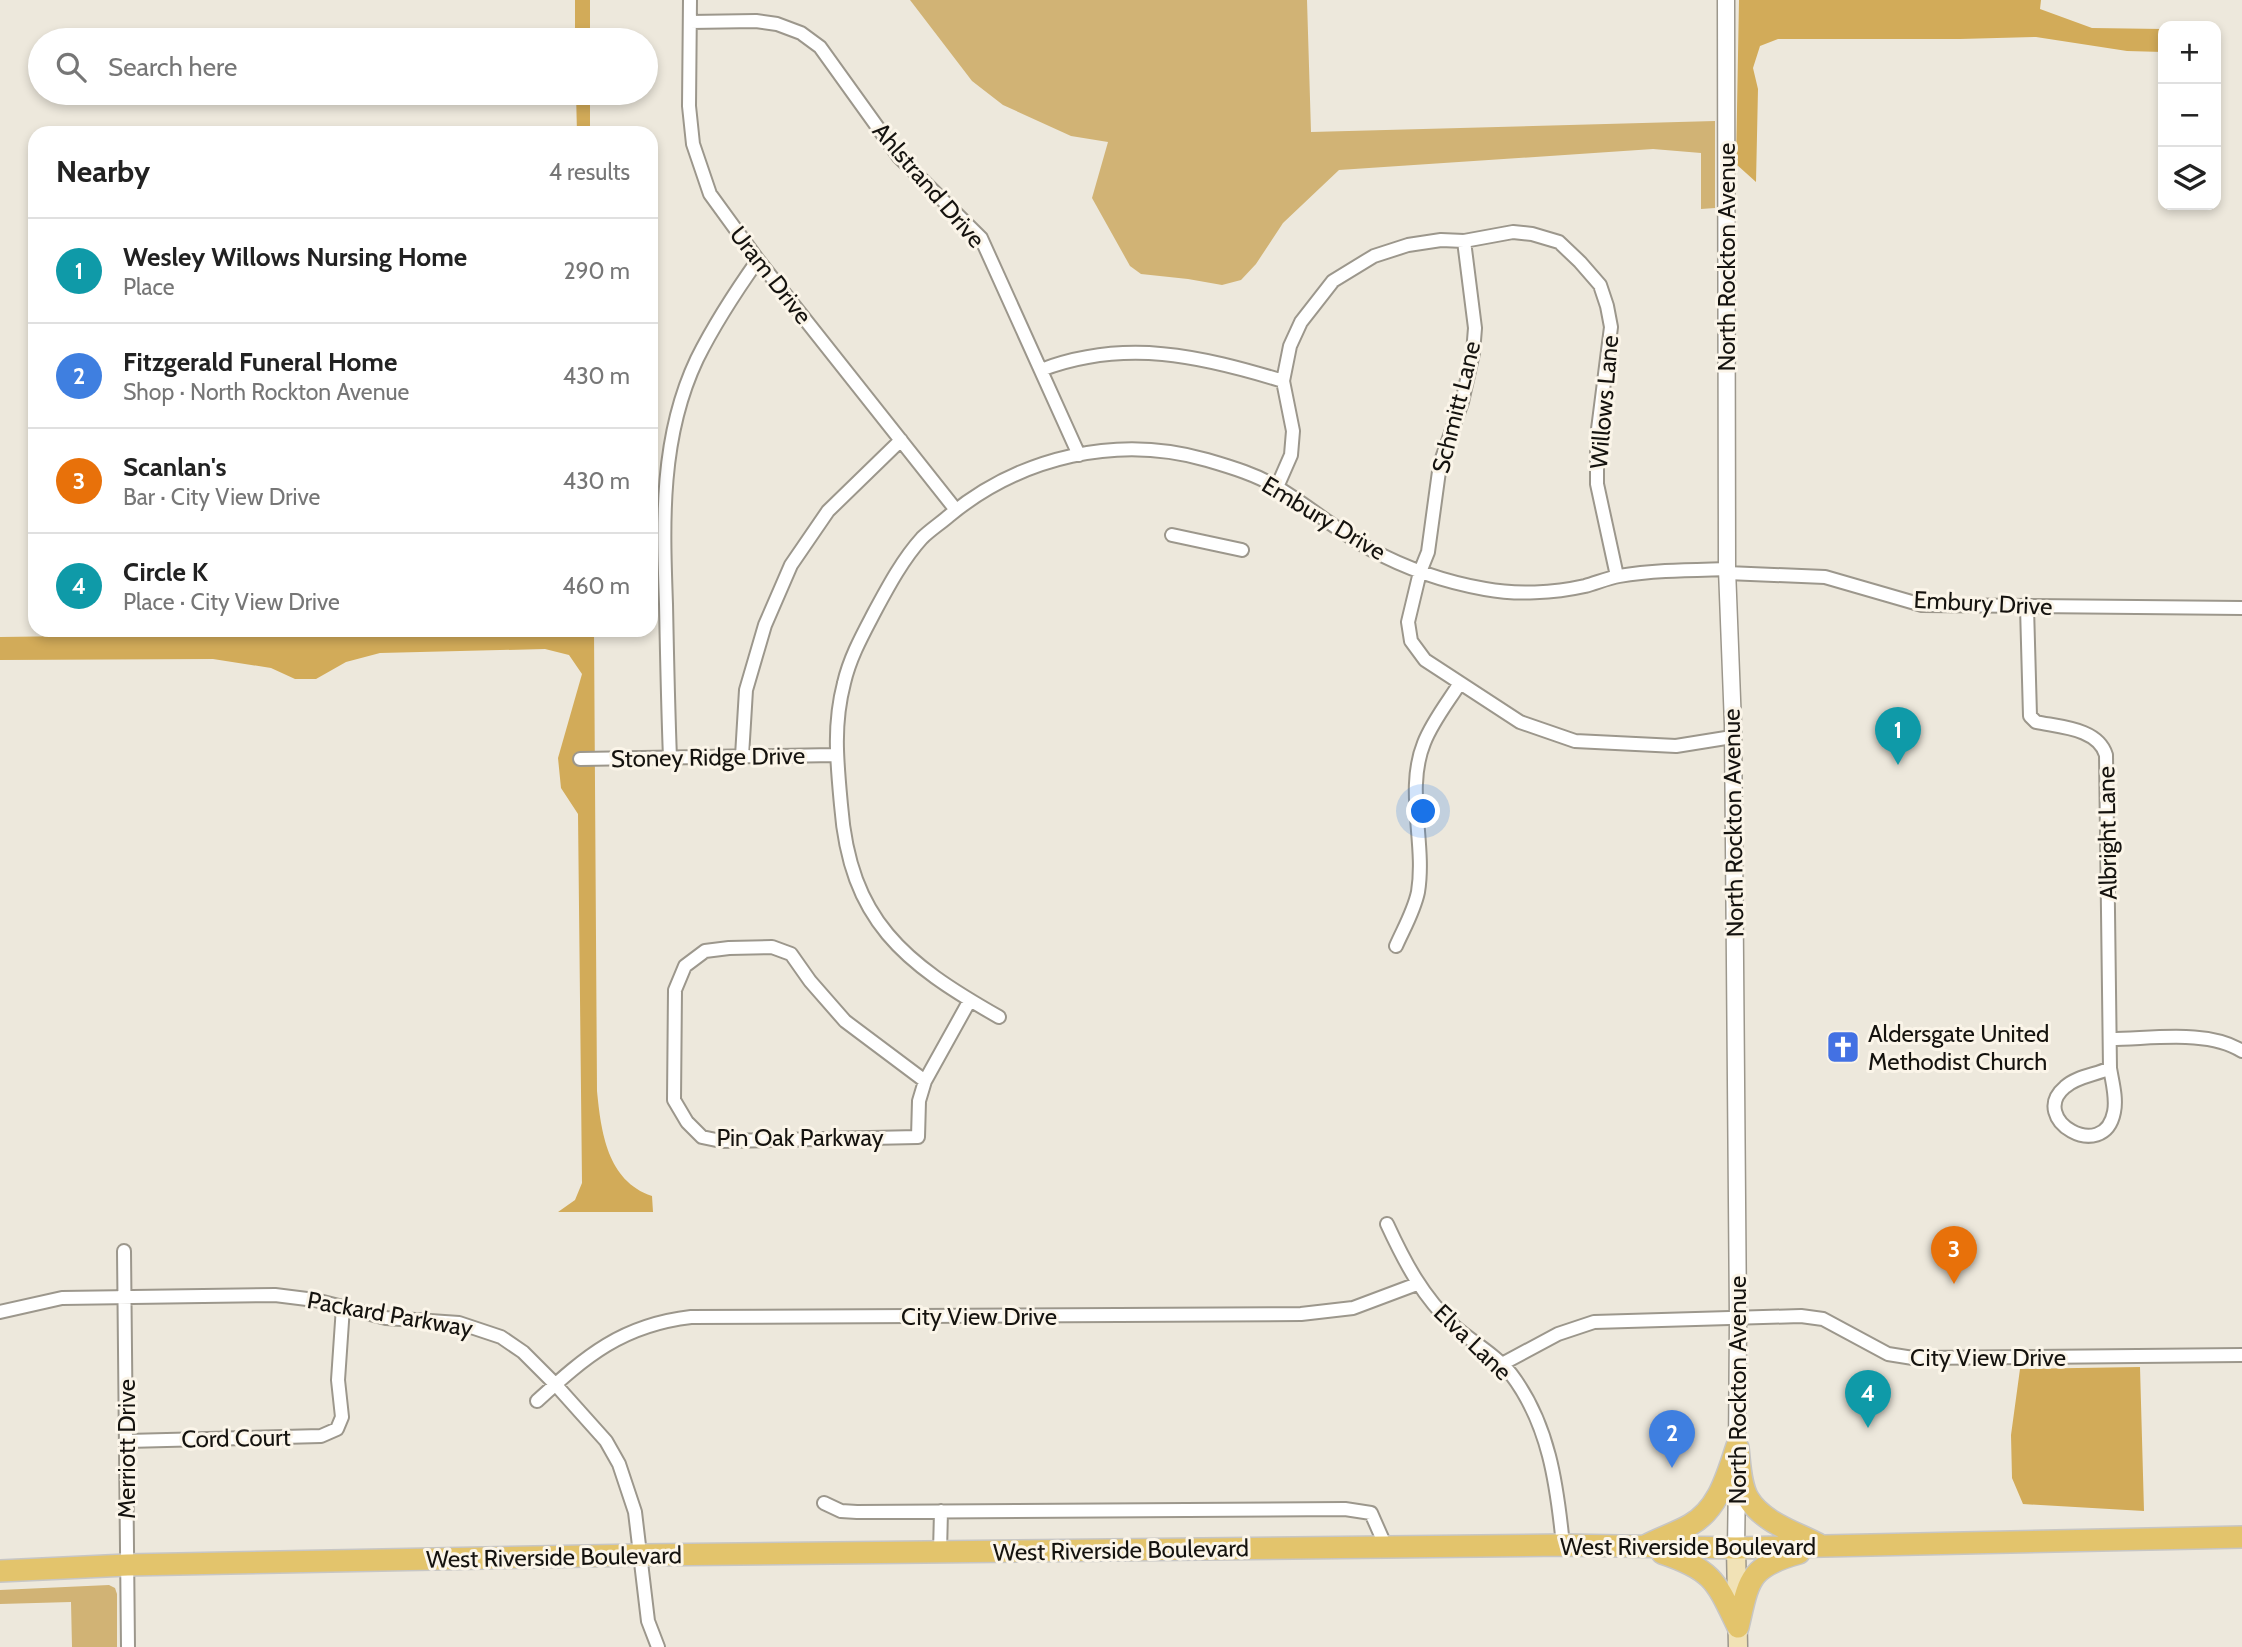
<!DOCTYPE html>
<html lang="en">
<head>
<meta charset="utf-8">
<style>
  :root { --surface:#fff; --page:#f6f6f6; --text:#222; --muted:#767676; --line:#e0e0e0; --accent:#d93025 }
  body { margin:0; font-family:Cabin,sans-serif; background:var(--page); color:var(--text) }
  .controls { position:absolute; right:21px; top:21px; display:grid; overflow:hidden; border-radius:14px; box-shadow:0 4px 10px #0003 }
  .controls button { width:63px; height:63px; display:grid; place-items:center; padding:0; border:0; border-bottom:2px solid var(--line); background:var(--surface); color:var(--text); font:35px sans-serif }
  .you { position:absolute; left:1424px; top:812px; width:24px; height:24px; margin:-18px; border:5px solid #fff; border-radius:50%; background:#1a73e8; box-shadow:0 0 0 10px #1a73e833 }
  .badge { display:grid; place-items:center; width:46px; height:46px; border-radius:50%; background:var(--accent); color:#fff; font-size:23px; font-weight:700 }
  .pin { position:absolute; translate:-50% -58px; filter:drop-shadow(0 2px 4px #0008) }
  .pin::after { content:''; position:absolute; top:37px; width:24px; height:21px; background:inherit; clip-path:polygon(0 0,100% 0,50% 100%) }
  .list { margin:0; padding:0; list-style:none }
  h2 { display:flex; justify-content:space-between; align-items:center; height:91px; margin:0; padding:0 28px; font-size:30px }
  h2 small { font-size:23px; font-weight:400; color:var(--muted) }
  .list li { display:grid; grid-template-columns:46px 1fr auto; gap:21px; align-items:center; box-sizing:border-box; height:105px; padding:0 28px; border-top:2px solid var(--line) }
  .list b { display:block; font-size:26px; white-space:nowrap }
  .list p { margin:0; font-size:23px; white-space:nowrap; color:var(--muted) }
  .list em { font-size:23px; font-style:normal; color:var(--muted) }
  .icon { flex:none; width:38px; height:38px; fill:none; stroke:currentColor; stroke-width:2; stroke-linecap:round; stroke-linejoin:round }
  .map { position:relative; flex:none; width:2242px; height:1647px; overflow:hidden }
  .search { position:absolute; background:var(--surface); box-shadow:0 4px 10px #0003; left:28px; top:28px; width:630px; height:77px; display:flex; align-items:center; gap:18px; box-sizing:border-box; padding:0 24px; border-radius:38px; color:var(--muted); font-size:26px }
  .panel { position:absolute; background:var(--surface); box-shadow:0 4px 10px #0003; left:28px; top:126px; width:630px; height:511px; border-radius:21px }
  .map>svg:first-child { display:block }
  .green { fill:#d1b375 }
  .forest { fill:#d2ab59 }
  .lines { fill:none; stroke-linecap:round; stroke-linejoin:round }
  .minor-casing { stroke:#9c978c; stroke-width:16 }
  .tertiary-casing { stroke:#9c978c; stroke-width:19 }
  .secondary-casing { stroke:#9c978c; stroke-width:21 }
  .primary-casing { stroke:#c7c6c5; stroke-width:24 }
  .minor { stroke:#fff; stroke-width:12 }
  .tertiary { stroke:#fff; stroke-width:16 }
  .secondary { stroke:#f1e2b6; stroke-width:18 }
  .primary { stroke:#e3c46c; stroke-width:21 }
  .labels { text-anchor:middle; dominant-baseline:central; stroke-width:6; stroke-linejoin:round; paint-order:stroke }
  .street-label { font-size:24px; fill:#15130f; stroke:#fbf5e9 }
  .poi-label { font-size:24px; fill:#15130f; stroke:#fbf5e9; text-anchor:start }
</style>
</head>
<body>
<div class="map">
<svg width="2242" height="1647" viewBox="0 0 2242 1647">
  <rect width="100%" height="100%" fill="#ede8dc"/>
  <path class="green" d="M 910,0 L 1307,0 L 1311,132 L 1715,121 L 1715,208 L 1701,209 L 1701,153 L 1653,149 L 1339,170 L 1283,223 L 1256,264 L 1241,280 L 1222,285 L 1188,279 L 1141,274 L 1130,266 L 1092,198 L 1108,142 L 1071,136 L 1003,105 L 972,81 Z
    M 109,1585 L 115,1588 L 117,1594 L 117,1647 L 72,1647 L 71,1602 L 0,1604 L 0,1590 Z"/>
  <path class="forest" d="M 575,0 L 590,0 L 590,40 L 575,40 Z
    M 1739,0 L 2041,0 L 2040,9 L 2092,28 L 2163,29 L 2163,52 L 2127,51 L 2036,37 L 1960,39 L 1778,39 L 1760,46 L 1753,68 L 1758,89 L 1756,182 L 1736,164 Z
    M 576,93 L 590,93 L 590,133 L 577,133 Z
    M 565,630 L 594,630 L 597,1091 C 601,1131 607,1181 652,1196 L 653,1212 L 558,1212 L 575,1200 L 582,1183 L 578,814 L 561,788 L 558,758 L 582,674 L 569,655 L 545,649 L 380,653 L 346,662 L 316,679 L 295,679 L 271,668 L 213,659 L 0,660 L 0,637 Z
    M 2140,1367 L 2144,1511 L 2023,1504 L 2012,1478 L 2011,1435 L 2020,1369 Z"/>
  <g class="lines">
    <defs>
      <path id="minor" d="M 690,0 L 689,106 L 693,144 L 710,194 L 758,260 L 956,510
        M 690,22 L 756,21 L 777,24 L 801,33 L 820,47 L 899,157 L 981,238 L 1079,455
        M 1464,241 L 1475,328 L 1473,353 L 1462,402 L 1440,464 L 1428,552 L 1420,572 L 1408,622 L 1411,641 L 1425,660 L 1520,722 L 1575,741 L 1676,746 L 1732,737
        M 1041,370 C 1125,338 1201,356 1283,381
        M 1277,487 L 1291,455 L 1293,431 L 1283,381 L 1290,346 L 1301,322 L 1333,281 L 1374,256 L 1408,245 L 1441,240 L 1464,241 L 1513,232 L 1532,234 L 1559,242 L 1580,262 L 1600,285 L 1607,306 L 1611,327 L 1597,437 L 1597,484 L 1617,576
        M 1172,535 L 1242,550
        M 1727,573 L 1825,577 L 1922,605 L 2242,608
        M 2027,607 L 2030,716 L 2036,722 C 2059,727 2098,728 2106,755 L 2110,1068 C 2112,1081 2117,1098 2114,1112 C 2104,1164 2027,1119 2065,1087 C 2077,1076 2096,1075 2110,1068
        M 742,756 L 746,690 L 765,625 L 791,565 L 828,511 L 901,440
        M 670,758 C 668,707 667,656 666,604 C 663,521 660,437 697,359 C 714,325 736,291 758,260
        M 580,759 L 835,755
        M 1396,946 C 1404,928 1414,911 1418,892 C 1426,843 1405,790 1424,743 C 1432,722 1448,702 1460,683
        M 999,1017 C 904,963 850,921 841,805 C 837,762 833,725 844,683 C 850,657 863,634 875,611 C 889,585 903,559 922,538 C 930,530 941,523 950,515 C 1021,457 1117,434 1207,460 C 1231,467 1258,475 1280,489 C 1311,508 1338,531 1370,549 C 1405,568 1445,582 1485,589 C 1516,595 1554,593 1585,586 C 1596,583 1608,578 1619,576 C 1655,570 1691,570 1727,569
        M 2111,1039 C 2150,1039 2208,1029 2242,1051
        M 925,1081 L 845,1021 L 810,981 L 791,954 L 772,947 L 729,948 L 705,951 L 685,966 L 675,990 L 674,1100 L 687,1122 L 702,1137 L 721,1141 L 918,1137 L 919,1101 L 925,1081 L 970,1000
        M 1387,1224 C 1405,1263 1423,1297 1454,1326 C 1472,1342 1496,1355 1511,1374 C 1549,1424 1557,1485 1563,1545
        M 124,1251 L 128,1647
        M 0,1312 L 62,1298 L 275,1295 L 315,1300 L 386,1318 L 459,1323 L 501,1337 L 523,1352 L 555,1384 L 606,1441 L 619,1464 L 635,1512 L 648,1621 L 658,1647
        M 1502,1364 L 1558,1334 L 1594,1322 L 1801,1316 L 1823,1319 L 1888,1354 L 1913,1358 L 2242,1355
        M 537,1401 C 586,1356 622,1325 691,1317 L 1301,1314 L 1353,1308 L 1417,1284
        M 127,1441 L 321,1436 L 337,1429 L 342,1417 L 338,1380 L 343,1307
        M 824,1503 L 841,1511 L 857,1512 L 1345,1509 L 1371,1513 L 1386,1547
        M 940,1552 L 941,1511"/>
      <path id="tertiary" d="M 1726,0 L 1727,569 L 1733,725 L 1738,1319 L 1737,1457
        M 1736,1548 L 1737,1479"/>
      <path id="secondary" d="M 1736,1548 L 1738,1647"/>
      <path id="primary" d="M 1738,1448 C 1740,1464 1740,1484 1748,1498 C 1762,1522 1795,1532 1818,1544
        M 1645,1546 C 1660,1538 1676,1533 1690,1525 C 1719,1509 1727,1475 1737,1446
        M 1662,1553 C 1713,1570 1716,1581 1738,1627
        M 0,1571 L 127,1565 L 640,1555 L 1563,1545 L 1736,1548 L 2242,1537
        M 1738,1627 C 1749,1580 1748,1567 1799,1553"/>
    </defs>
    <use href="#minor" class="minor-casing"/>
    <use href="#tertiary" class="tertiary-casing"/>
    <use href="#secondary" class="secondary-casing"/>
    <use href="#primary" class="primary-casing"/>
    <use href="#minor" class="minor"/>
    <use href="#tertiary" class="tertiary"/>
    <use href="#secondary" class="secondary"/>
    <use href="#primary" class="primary"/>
  </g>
  <defs>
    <symbol id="church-square" viewBox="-11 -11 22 22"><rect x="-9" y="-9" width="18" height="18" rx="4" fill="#4371e3" stroke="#fbf5e9"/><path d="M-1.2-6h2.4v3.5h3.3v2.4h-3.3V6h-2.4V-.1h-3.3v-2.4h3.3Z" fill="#fff"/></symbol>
  </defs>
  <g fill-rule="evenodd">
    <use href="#church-square" x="1824" y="1028" width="38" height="38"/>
  </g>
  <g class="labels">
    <g class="street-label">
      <text transform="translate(929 185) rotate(49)">Ahlstrand Drive</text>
      <text transform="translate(1726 257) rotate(-90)">North Rockton Avenue</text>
      <text transform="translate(771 275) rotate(52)">Uram Drive</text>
      <text transform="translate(1604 402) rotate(-85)">Willows Lane</text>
      <text transform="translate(1456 407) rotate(-76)">Schmitt Lane</text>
      <text transform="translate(1324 518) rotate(31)">Embury Drive</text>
      <text transform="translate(1983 603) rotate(3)">Embury Drive</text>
      <text transform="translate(708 757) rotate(-1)">Stoney Ridge Drive</text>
      <text transform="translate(1733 823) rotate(-91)">North Rockton Avenue</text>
      <text transform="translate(2107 833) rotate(-91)">Albright Lane</text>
      <text x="800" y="1137">Pin Oak Parkway</text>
      <text transform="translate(390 1314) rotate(10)">Packard Parkway</text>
      <text x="979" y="1316">City View Drive</text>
      <text transform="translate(1473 1342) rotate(44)">Elva Lane</text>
      <text x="1988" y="1357">City View Drive</text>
      <text transform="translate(1737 1390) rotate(-90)">North Rockton Avenue</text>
      <text transform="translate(236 1438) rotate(-1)">Cord Court</text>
      <text transform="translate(126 1449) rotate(-90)">Merriott Drive</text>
      <text x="1688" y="1546">West Riverside Boulevard</text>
      <text transform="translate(1121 1550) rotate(-1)">West Riverside Boulevard</text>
      <text transform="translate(554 1557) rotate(-1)">West Riverside Boulevard</text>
    </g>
    <g class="poi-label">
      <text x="1868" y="1033">Aldersgate United<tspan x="1868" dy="28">Methodist Church</tspan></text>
    </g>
  </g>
</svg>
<div class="controls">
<button>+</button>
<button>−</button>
<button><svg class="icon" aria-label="layers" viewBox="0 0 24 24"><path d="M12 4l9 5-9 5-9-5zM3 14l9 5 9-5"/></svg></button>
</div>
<div class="you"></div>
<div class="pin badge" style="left:1898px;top:765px;background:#0f9aa8">1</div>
<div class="pin badge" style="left:1672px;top:1468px;background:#3f7fe0">2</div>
<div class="pin badge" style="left:1954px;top:1284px;background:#e8710a">3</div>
<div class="pin badge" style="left:1868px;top:1428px;background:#0f9aa8">4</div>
<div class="search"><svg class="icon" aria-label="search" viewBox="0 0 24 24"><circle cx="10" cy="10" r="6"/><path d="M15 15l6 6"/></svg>Search here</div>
<section class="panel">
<h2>Nearby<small>4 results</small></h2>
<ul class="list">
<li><span class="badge" style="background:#0f9aa8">1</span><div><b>Wesley Willows Nursing Home</b><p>Place</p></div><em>290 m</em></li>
<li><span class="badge" style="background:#3f7fe0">2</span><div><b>Fitzgerald Funeral Home</b><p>Shop · North Rockton Avenue</p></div><em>430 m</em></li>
<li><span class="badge" style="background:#e8710a">3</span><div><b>Scanlan's</b><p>Bar · City View Drive</p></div><em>430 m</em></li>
<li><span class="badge" style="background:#0f9aa8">4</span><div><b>Circle K</b><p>Place · City View Drive</p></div><em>460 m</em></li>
</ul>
</section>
</div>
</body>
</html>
